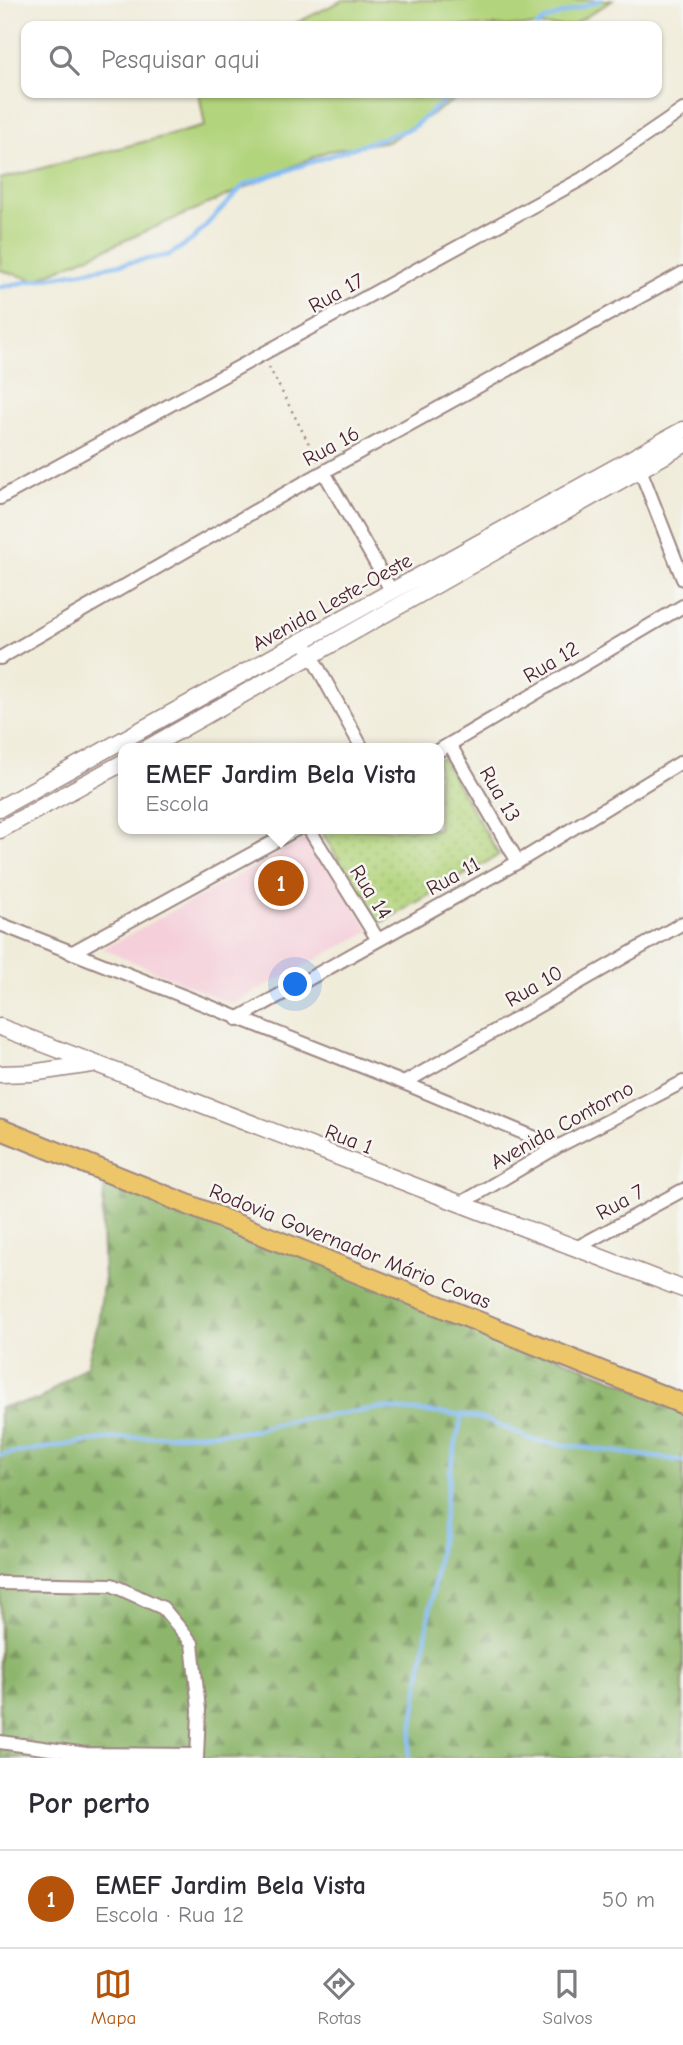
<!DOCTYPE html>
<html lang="pt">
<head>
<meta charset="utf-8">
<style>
  :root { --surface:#fff; --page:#f7f7f7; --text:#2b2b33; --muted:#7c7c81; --line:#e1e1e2; --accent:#b45309 }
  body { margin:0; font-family:"Comic Neue",sans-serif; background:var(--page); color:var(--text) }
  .you { position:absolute; left:296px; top:985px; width:24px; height:24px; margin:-18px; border:5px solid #fff; border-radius:50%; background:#1a73e8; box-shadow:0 0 0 10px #1a73e833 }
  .badge { display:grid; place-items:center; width:46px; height:46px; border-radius:50%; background:var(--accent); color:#fff; font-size:23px; font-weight:700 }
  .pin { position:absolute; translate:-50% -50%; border:4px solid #fff; box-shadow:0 2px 7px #0006 }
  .popup { position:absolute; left:118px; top:743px; width:326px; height:91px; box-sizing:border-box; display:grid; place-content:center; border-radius:14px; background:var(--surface); filter:drop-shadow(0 2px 5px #0005); font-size:23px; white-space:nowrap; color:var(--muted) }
  .popup b { font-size:26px; color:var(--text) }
  .popup::after { content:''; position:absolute; left:50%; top:100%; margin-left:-14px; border:14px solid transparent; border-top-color:var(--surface) }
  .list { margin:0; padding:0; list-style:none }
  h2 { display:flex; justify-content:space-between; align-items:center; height:91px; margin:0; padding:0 28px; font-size:30px }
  h2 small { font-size:23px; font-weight:400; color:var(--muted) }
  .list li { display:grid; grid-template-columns:46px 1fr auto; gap:21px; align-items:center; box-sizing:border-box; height:98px; padding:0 28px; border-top:2px solid var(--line) }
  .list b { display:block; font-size:26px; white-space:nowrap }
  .list p { margin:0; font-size:23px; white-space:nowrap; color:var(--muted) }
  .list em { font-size:23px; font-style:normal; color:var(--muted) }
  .icon { flex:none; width:38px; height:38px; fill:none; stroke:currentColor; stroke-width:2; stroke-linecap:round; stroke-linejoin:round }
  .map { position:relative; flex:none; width:683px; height:1758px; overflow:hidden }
  .search { position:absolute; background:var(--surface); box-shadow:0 2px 5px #0004; left:21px; right:21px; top:21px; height:77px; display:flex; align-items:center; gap:18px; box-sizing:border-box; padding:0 24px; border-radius:14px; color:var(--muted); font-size:26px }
  .sheet { height:189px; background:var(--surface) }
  nav { display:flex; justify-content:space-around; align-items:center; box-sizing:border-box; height:98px; border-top:2px solid var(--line); background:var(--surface); font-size:19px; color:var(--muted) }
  nav a { display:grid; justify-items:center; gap:4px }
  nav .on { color:var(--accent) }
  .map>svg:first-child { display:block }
  .built { fill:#f5cfda }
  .grass { fill:#b2d47c; stroke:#7e7a54; stroke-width:2 }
  .forest { fill:url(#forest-firs); stroke:#6c6a4c; stroke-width:2 }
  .park { fill:url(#park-dots); stroke:#7e7a54; stroke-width:2 }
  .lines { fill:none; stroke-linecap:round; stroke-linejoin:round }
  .stream { stroke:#83bbf4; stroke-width:4.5 }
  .minor-casing { stroke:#9d8682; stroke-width:16 }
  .tertiary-casing { stroke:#9d8682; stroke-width:19 }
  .primary-casing { stroke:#9d8682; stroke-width:23 }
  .path { stroke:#9d8682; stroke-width:2.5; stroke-dasharray:2 5; stroke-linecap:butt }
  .minor { stroke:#fff; stroke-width:12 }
  .tertiary { stroke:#fff; stroke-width:16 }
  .primary { stroke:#ecc669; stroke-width:19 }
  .labels { text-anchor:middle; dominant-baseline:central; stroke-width:5; stroke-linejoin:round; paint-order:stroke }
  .street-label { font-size:21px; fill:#4a1f2b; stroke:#f6f6f2 }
</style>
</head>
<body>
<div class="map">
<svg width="683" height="1758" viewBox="0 0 683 1758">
  <defs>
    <pattern id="forest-firs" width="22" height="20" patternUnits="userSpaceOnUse" patternTransform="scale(1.75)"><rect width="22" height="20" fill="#8db66c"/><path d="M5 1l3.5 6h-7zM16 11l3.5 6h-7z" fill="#759359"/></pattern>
    <pattern id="park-dots" width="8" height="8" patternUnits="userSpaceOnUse" patternTransform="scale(1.75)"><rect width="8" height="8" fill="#b2d47c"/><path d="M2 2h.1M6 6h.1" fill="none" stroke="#9bb66b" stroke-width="1.8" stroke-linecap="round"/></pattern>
  </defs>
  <rect width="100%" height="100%" fill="#f6f6f2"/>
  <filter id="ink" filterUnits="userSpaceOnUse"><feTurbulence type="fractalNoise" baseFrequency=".0143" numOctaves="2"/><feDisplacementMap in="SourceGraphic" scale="14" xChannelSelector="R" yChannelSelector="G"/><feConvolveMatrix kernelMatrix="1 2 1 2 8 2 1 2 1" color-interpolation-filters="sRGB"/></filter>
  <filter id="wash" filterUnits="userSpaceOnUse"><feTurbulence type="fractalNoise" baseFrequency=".00686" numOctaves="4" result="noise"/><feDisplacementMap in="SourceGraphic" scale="28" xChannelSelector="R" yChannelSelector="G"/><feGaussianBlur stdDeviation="1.57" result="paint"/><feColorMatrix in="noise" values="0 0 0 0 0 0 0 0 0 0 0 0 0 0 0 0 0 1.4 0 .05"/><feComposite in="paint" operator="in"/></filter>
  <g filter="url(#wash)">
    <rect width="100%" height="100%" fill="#f0ecda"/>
    <path class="built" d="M 310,836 L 370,931 L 232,1004 L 103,949 Z"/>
    <path class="grass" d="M 343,0 L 613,0 L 571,26 L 290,26 Z
      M 199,93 L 465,93 L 389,141 L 328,151 L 35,280 L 0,270 L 0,179 L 205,126 Z"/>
    <path class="forest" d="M 105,1174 L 683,1407 L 683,1758 L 0,1758 L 0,1407 L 39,1400 L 87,1365 L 98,1323 L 104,1278 L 102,1227 Z"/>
    <path class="park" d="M 442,758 L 499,855 L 377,925 L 320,829 L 438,829 L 438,759 Z"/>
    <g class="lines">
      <path class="stream" d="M 537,26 L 545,20 L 601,0
        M 0,287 L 169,255 L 192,240 L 244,185 L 412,128 L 453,93
        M 0,1455 L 105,1439 L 250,1431 L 284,1422 L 380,1408 L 462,1415 L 486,1420 L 536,1441 L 683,1461
        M 408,1758 L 451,1467 L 462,1415"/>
    </g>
  </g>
  <g filter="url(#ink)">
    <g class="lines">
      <defs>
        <path id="minor" d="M 638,464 L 683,579
          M 324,472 L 392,592
          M 0,498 L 582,179 L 683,110
          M 304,642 L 362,748
          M 0,658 L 307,481 L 683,273
          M 450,745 L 518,862
          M 438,751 L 683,606
          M 309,829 L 378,940
          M 0,924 L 404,1083 L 557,1147
          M 71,953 L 297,829
          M 237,1019 L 518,862 L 683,761
          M 404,1083 L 683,923
          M 460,1204 L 557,1147 L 683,1082
          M 576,1248 L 683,1190
          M 0,1583 L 112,1585 L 163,1608 L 192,1643 L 199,1710 L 197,1758
          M 0,1742 L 86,1754 L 197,1755"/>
        <path id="tertiary" d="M 148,748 L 683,445
          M 0,808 L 683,430
          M 0,830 L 124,762
          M 0,1027 L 683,1289
          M 0,1074 L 31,1073 L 92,1064"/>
        <path id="primary" d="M 0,1129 L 683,1404"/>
      </defs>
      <use href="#minor" class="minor-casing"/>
      <use href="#tertiary" class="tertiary-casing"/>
      <use href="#primary" class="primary-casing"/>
      <path class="path" d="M 269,367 L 318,461"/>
      <use href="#minor" class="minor"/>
      <use href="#tertiary" class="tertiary"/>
      <use href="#primary" class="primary"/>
    </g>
  </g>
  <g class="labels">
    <g class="street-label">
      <text transform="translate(336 293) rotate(-29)">Rua 17</text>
      <text transform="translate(331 446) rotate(-29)">Rua 16</text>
      <text transform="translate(332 602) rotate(-29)">Avenida Leste-Oeste</text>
      <text transform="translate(551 662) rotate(-31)">Rua 12</text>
      <text transform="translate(500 794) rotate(60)">Rua 13</text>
      <text transform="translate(453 876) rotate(-29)">Rua 11</text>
      <text transform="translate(371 892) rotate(58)">Rua 14</text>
      <text transform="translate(534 986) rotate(-30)">Rua 10</text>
      <text transform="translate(562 1125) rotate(-29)">Avenida Contorno</text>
      <text transform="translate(349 1139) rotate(21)">Rua 1</text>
      <text transform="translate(620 1202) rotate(-29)">Rua 7</text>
      <text transform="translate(350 1246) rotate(22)">Rodovia Governador Mário Covas</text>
    </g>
  </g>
</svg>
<div class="you"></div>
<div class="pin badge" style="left:281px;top:883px">1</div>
<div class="popup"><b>EMEF Jardim Bela Vista</b>Escola</div>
<div class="search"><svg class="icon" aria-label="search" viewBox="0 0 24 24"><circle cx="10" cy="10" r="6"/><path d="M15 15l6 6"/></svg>Pesquisar aqui</div>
</div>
<section class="sheet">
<h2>Por perto<small></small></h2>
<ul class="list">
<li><span class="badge">1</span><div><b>EMEF Jardim Bela Vista</b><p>Escola · Rua 12</p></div><em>50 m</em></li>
</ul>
</section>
<nav>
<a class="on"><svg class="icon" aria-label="map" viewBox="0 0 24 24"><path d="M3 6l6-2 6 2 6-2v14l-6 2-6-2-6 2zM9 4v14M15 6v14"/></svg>Mapa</a>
<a><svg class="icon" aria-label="directions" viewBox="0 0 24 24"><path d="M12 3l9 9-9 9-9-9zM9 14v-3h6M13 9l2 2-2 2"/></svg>Rotas</a>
<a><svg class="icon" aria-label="saved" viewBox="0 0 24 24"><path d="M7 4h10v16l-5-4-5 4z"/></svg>Salvos</a>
</nav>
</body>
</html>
